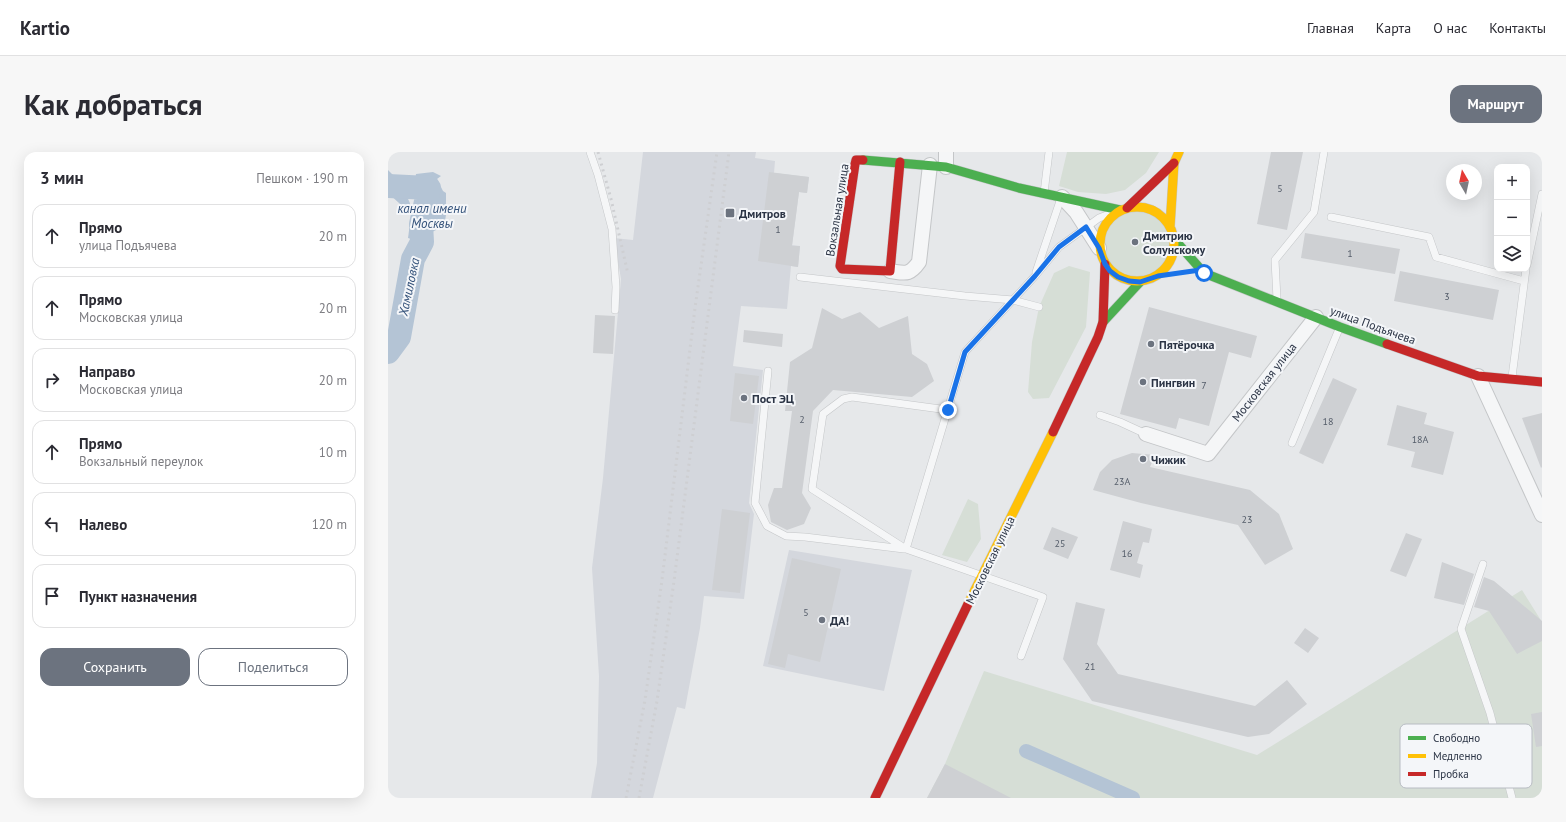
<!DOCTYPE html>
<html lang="ru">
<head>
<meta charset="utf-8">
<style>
  :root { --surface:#fff; --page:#f7f7f7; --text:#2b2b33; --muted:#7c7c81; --line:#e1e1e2; --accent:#6c737f }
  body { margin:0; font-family:"PT Sans",sans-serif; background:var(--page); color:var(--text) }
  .controls { position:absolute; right:12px; top:12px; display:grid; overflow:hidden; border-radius:8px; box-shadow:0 4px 16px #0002 }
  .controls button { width:36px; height:36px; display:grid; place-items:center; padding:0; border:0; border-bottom:1px solid var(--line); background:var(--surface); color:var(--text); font:20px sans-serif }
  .compass { position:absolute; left:1058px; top:12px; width:36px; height:36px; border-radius:50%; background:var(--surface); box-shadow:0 4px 16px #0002; rotate:351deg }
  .stop { position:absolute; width:12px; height:12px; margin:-9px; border:3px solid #1a73e8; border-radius:50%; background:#fff }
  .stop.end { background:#1a73e8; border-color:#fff; box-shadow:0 1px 4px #0008 }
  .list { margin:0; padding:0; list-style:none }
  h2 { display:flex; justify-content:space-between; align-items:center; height:52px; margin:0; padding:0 16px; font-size:17px }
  h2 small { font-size:13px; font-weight:400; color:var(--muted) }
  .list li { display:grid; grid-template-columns:26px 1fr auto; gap:12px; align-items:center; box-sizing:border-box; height:64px; margin:0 8px 8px; padding:0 8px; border:1px solid var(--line); border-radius:12px }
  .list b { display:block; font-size:15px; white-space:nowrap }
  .list p { margin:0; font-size:13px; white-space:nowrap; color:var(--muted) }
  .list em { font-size:13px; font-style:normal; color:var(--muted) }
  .actions { display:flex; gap:8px; padding:12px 16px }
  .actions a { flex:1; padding:9px 0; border:1px solid var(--accent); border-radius:12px; text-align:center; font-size:14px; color:var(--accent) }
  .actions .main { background:var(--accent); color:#fff }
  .icon { flex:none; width:22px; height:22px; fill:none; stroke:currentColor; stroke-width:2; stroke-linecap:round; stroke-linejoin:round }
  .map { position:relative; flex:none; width:1154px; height:646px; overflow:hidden; border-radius:12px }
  header { display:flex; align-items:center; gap:24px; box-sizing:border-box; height:56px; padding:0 20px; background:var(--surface); border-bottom:1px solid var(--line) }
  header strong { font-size:19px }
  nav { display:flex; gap:22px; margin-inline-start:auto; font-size:14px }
  .intro { display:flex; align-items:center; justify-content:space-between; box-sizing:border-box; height:96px; padding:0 24px }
  h1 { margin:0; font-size:28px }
  .button { padding:10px 18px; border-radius:12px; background:var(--accent); color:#fff; font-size:14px; font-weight:700 }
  main { display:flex; gap:24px; padding:0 24px }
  aside { flex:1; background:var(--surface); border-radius:12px; box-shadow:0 4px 16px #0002 }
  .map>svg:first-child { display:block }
  .built { fill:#d4d7dd }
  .green { fill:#d6ded6 }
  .water { fill:#b4c4d5 }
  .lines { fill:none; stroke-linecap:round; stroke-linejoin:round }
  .canal { stroke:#b4c4d5; stroke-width:14 }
  .river { stroke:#b4c4d5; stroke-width:24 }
  .building { fill:#ced0d3 }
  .lane-casing { stroke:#c4c6c8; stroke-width:8 }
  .street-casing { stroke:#c4c6c8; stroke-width:16 }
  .fast-casing { stroke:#c4c6c8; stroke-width:10 }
  .slow-casing { stroke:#c4c6c8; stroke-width:10 }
  .jam-casing { stroke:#c4c6c8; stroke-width:10 }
  .lane { stroke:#f5f6f7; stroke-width:7 }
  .street { stroke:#f5f6f7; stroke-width:14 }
  .fast { stroke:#4caf50; stroke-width:9 }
  .slow { stroke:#ffc107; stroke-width:9 }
  .jam { stroke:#c62828; stroke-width:9 }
  .rail { stroke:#cecfd2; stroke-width:3; stroke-dasharray:2 4; stroke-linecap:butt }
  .route { stroke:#1a73e8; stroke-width:5 }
  .poi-dot { fill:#6c737f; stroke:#f4f6f9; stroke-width:1.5 }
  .labels { text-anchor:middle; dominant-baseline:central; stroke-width:4; stroke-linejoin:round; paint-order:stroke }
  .number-label { font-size:10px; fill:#545c69 }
  .street-label { font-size:12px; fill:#2b3445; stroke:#f4f6f9 }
  .poi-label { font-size:12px; font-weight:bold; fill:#2b3445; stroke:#f4f6f9; text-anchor:start }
  .water-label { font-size:13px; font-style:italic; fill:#34527a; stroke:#f4f6f9 }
  .key { fill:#f4f6f9; stroke:#b8bcc3; stroke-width:1 }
  .key-label { font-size:11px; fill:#2b3445 }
</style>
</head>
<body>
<header>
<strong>Kartio</strong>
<nav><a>Главная</a><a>Карта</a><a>О нас</a><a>Контакты</a></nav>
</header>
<div class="intro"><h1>Как добраться</h1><a class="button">Маршрут</a></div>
<main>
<aside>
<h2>3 мин<small>Пешком · 190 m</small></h2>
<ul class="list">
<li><svg class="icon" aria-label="ahead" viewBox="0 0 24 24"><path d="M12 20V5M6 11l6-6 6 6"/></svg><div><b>Прямо</b><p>улица Подъячева</p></div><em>20 m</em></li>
<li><svg class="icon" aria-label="ahead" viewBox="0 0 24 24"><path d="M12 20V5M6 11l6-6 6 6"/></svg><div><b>Прямо</b><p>Московская улица</p></div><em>20 m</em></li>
<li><svg class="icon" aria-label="right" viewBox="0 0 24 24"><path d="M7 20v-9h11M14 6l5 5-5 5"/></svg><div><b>Направо</b><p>Московская улица</p></div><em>20 m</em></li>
<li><svg class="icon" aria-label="ahead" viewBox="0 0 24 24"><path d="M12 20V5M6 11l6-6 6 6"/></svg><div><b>Прямо</b><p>Вокзальный переулок</p></div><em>10 m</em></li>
<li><svg class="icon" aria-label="left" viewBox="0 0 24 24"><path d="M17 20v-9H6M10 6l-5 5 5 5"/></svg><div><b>Налево</b></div><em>120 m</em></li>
<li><svg class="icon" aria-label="arrive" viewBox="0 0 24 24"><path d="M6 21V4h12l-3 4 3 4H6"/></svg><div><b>Пункт назначения</b></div></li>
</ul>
<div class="actions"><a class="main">Сохранить</a><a>Поделиться</a></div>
</aside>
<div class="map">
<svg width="1154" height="646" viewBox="0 0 1154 646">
  <rect width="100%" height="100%" fill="#e6e8ea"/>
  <path class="built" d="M 255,0 L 368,0 L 367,6 L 387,9 L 386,21 L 421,25 L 419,41 L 411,40 L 404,93 L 412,94 L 410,115 L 403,114 L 399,157 L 353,154 L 345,214 L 375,218 L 361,351 L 366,362 L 356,447 L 316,444 L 312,476 L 297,557 L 289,555 L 265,646 L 203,646 L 209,611 L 211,524 L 204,416 L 215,326 L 233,127 L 226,86 L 245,88 Z
    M 401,398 L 524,418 L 496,539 L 375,514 Z"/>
  <path class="green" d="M 679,0 L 771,0 L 758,21 L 737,38 L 718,42 L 690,40 L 671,34 Z
    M716 92a33 33 0 1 1 66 0a33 33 0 1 1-66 0Z
    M 681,114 L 702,120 L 698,175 L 661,246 L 645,247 L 640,240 L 644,190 L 651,155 L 666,121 Z
    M 580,347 L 590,352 L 593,387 L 579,410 L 554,403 Z
    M 1134,438 L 1154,470 L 1154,646 L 539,646 L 557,612 L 596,519 L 869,603 Z"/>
  <path class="water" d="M 0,18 L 13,31 L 27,28 L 28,22 L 45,20 L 53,24 L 49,27 L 55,39 L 58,41 L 58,63 L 56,74 L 36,84 L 34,90 L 20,86 C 21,81 21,74 23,70 C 30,58 33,57 28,43 L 23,40 L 16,41 C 21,48 24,52 22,61 L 0,41 Z"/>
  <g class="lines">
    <path class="canal" d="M 638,599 L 745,646"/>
    <path class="river" d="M 0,34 L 41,36 L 33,72 L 34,90 L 25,107 L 11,185 L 0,200"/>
  </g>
  <path class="building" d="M 883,0 L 915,0 L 899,78 L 869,72 Z
    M 381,20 L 421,25 L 419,41 L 411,40 L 404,94 L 412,94 L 410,115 L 370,109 Z
    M 917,81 L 1012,97 L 1007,122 L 913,106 Z
    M 1012,119 L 1111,138 L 1105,168 L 1006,149 Z
    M 761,155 L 869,184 L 863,206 L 841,200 L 821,274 L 791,266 L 788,277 L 732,262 Z
    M 434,156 L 454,167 L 472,160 L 491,176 L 520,164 L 524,202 L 539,212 L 546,229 L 524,245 L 445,238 L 425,259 L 414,341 L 423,356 L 416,372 L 399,378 L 383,370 L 380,353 L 386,336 L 394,336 L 404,259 L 397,259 L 402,210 L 424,196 Z
    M 207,163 L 227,164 L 225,202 L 205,201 Z
    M 356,178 L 395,182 L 394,195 L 355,190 Z
    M 347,221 L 371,224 L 365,272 L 342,269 Z
    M 945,226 L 969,237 L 935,312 L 911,301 Z
    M 1009,253 L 1039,261 L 1036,272 L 1066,280 L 1055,323 L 1023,315 L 1027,300 L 999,293 Z
    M 1154,261 L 1154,315 L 1153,316 L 1134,266 Z
    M 744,301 L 767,303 L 762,315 L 862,338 L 891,362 L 905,397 L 877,413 L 850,373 L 753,351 L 705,338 L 712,320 L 724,308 Z
    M 334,357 L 362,361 L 352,441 L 324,438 Z
    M 735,369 L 764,377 L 761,391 L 755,390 L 749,411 L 755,413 L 752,426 L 722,418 Z
    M 664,375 L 690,385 L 680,407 L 655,397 Z
    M 1018,381 L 1034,387 L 1018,425 L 1002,419 Z
    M 404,406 L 453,417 L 432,510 L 400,502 L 397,516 L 380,512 Z
    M 1054,410 L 1086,422 L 1076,453 L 1046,446 Z
    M 1096,425 L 1106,429 L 1154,469 L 1154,489 L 1129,502 L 1101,459 L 1086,455 Z
    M 688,450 L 717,457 L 709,492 L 730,522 L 867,554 L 899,528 L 919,552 L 881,582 L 860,585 L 704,549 L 675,507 Z
    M 917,476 L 931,486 L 920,501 L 906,491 Z
    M 1154,560 L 1154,594 L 1148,595 L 1143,562 Z
    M 557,612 L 623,646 L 539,646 Z"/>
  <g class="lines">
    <defs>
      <path id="lane" d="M 202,0 L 210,23 L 224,77 L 228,135 L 227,158
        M 656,41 L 661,0
        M 943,65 L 1041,85 L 1048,105 L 1136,129
        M 1139,113 L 1154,42
        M 648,120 L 673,46
        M 412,125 L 577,144 L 625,148 L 651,155
        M 889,147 L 887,108 L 926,60 L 936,0
        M 380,219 L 367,351 L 379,374 L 398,384 L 417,385 L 516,397
        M 1124,225 L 1138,117
        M 560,258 L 464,245 L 455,247 L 435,262 L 424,337 L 518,397 L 655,445 L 633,504
        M 712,263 L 732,270 L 758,282
        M 904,291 L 951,177
        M 518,397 L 577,200 L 647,124 L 671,95 L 711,66 L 724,61
        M 1095,412 L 1073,477 L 1102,561 L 1124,646"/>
      <path id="street" d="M 558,15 L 558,0
        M 674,45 L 688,60 L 711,96
        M 502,119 C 517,121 521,124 531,110 L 542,13
        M 1090,224 L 1154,363
        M 758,282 L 820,302 L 928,165"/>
      <path id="fast" d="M 475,8 L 558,15 L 631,36 L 732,58
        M 786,87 L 816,121 L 952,175 L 999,192
        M 715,170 L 752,130"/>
      <path id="slow" d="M712 92a37 37 0 1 1 74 0a37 37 0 1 1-74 0Z
        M 782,75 L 786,11 L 791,0
        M 580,452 L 665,280"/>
      <path id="jam" d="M 475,8 L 468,8 L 467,12 L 452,114 L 454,117 L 502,119 L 512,10
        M 739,56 L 786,11
        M 999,192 L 1090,224 L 1154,230
        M 665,280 L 710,185 L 715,170 L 717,112
        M 487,646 L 580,452"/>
    </defs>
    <use href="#lane" class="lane-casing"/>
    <use href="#street" class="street-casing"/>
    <use href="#fast" class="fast-casing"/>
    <use href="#slow" class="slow-casing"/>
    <use href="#jam" class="jam-casing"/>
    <use href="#lane" class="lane"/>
    <use href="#street" class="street"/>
    <use href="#fast" class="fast"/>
    <use href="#slow" class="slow"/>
    <use href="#jam" class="jam"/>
    <path class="rail" d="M 210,0 L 223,47 L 240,122
      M 238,646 L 257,548 L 274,428 L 307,156 L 329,0
      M 251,646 L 269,549 L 286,429 L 341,0"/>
  </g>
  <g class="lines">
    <path class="route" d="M 560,258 L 577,200 L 647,124 L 671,95 L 698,75 L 711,96 L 717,112 L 722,119 L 730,125 L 741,129 L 752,130 L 770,124 L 812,118 L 816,121"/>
  </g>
  <g class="poi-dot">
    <rect x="337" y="56" width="10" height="10" rx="2"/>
    <circle cx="747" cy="90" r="4"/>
    <circle cx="763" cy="192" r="4"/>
    <circle cx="755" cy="230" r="4"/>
    <circle cx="356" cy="246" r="4"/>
    <circle cx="755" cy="307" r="4"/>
    <circle cx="434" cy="468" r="4"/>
  </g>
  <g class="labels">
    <g class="number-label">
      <text x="892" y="36">5</text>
      <text x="390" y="77">1</text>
      <text x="962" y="101">1</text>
      <text x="1059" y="144">3</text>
      <text x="816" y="233">7</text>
      <text x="414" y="267">2</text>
      <text x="940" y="269">18</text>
      <text x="1032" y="287">18А</text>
      <text x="734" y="329">23А</text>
      <text x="859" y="367">23</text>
      <text x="672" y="391">25</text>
      <text x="739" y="401">16</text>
      <text x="418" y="460">5</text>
      <text x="702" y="514">21</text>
    </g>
    <g class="street-label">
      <text transform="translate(449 58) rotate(-81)">Вокзальная улица</text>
      <text transform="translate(985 173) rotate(20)">улица Подъячева</text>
      <text transform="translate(876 230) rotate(-52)">Московская улица</text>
      <text transform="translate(602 408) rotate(-64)">Московская улица</text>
    </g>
    <g class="poi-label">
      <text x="351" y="61">Дмитров</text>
      <text x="755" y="83">Дмитрию<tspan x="755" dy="14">Солунскому</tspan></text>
      <text x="771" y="192">Пятёрочка</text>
      <text x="763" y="230">Пингвин</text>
      <text x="364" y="246">Пост ЭЦ</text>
      <text x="763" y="307">Чижик</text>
      <text x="442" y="468">ДА!</text>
    </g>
    <g class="water-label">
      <text x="44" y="56">канал имени<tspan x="44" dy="15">Москвы</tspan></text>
      <text transform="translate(21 135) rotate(-78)">Хамиловка</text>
    </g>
  </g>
  <rect x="1012" y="572" width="132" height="64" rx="6" class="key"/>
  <rect x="1020" y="584" width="18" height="4" fill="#4caf50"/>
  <rect x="1020" y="602" width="18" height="4" fill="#ffc107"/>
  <rect x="1020" y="620" width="18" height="4" fill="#c62828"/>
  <g class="key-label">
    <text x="1045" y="590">Свободно</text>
    <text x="1045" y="608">Медленно</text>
    <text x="1045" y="626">Пробка</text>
  </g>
</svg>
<div class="controls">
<button>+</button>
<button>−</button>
<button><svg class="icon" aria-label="layers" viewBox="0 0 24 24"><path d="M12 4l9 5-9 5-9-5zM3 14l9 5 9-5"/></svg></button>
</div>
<svg class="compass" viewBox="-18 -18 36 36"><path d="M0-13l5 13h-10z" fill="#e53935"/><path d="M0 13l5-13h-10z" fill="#7c7c81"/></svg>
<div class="stop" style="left:816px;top:121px"></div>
<div class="stop end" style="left:560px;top:258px"></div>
</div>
</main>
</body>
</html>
